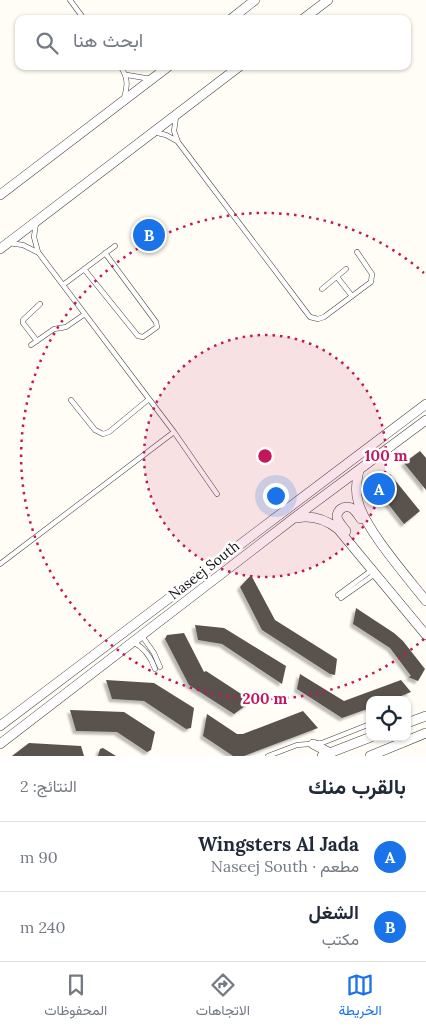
<!DOCTYPE html>
<html lang="ar">
<head>
<meta charset="utf-8">
<style>
  :root { --surface:#fff; --page:#f2f2f3; --text:#1f2937; --muted:#747a83; --line:#e0e1e3; --accent:#1a73e8 }
  body { margin:0; font-family:Lora,Vazirmatn,serif; background:var(--page); color:var(--text); direction:rtl }
  .controls { position:absolute; right:15px; bottom:15px; display:grid; overflow:hidden; border-radius:10px; box-shadow:0 1px 4px #0004 }
  .controls button { width:45px; height:45px; display:grid; place-items:center; padding:0; border:0; border-bottom:1px solid var(--line); background:var(--surface); color:var(--text); font:25px sans-serif }
  .you { position:absolute; left:275px; top:495px; width:18px; height:18px; margin:-12px; border:4px solid #fff; border-radius:50%; background:#1a73e8; box-shadow:0 0 0 8px #1a73e833 }
  .badge { display:grid; place-items:center; width:32px; height:32px; border-radius:50%; background:var(--accent); color:#fff; font-size:16px; font-weight:700 }
  .pin { position:absolute; translate:-50% -50%; border:2px solid #fff; box-shadow:0 1px 5px #0006 }
  .list { margin:0; padding:0; list-style:none }
  h2 { display:flex; justify-content:space-between; align-items:center; height:65px; margin:0; padding:0 20px; font-size:21px }
  h2 small { font-size:16px; font-weight:400; color:var(--muted) }
  .list li { display:grid; grid-template-columns:32px 1fr auto; gap:15px; align-items:center; box-sizing:border-box; height:70px; padding:0 20px; border-top:1px solid var(--line) }
  .list b { display:block; font-size:19px; white-space:nowrap }
  .list p { margin:0; font-size:16px; white-space:nowrap; color:var(--muted) }
  .list em { font-size:16px; font-style:normal; color:var(--muted) }
  .icon { flex:none; width:28px; height:28px; fill:none; stroke:currentColor; stroke-width:2; stroke-linecap:round; stroke-linejoin:round }
  .map { position:relative; flex:none; width:426px; height:756px; overflow:hidden; direction:ltr }
  .search { position:absolute; background:var(--surface); box-shadow:0 1px 4px #0004; left:15px; right:15px; top:15px; height:55px; display:flex; align-items:center; gap:12px; box-sizing:border-box; padding:0 18px; border-radius:10px; color:var(--muted); font-size:19px }
  .sheet { height:205px; background:var(--surface) }
  nav { display:flex; justify-content:space-around; align-items:center; box-sizing:border-box; height:70px; border-top:1px solid var(--line); background:var(--surface); font-size:14px; color:var(--muted) }
  nav a { display:grid; justify-items:center; gap:2px }
  nav .on { color:var(--accent) }
  .map>svg:first-child { display:block }
  .building { fill:#5a524d; filter:url(#shadow) }
  .lines { fill:none; stroke-linecap:round; stroke-linejoin:round }
  .lane-casing { stroke:#444; stroke-width:5.5 }
  .street-casing { stroke:#444; stroke-width:10 }
  .lane { stroke:#fff; stroke-width:4.5 }
  .street { stroke:#fff; stroke-width:9 }
  .ring { fill:none; stroke:#c2185b; stroke-width:2.5; stroke-dasharray:2.5 5 }
  .labels { text-anchor:middle; dominant-baseline:central; stroke-width:5; stroke-linejoin:round; paint-order:stroke }
  .street-label { font-size:14px; fill:#111; stroke:#fff }
  .centre { fill:#c2185b; stroke:#fff; stroke-width:2.5 }
  .ring-label { font-size:15px; text-anchor:middle; font-weight:bold; fill:#c2185b; stroke:#fff; stroke-width:5; stroke-linejoin:round; paint-order:stroke }
</style>
</head>
<body>
<div class="map">
<svg width="426" height="756" viewBox="0 0 426 756">
  <defs>
    <filter id="shadow"><feDropShadow dx="-3" dy="3" stdDeviation="1" flood-color="#0004"/></filter>
  </defs>
  <rect width="100%" height="100%" fill="#fffdf5"/>
  <path class="building" d="M 420,451 L 426,458 L 426,490 L 404,463 Z
    M 390,474 L 420,511 L 404,524 L 374,486 Z
    M 251,575 L 275,620 L 337,659 L 335,675 L 330,674 L 262,630 L 240,587 Z
    M 356,608 L 394,633 L 403,641 L 425,669 L 418,681 L 408,677 L 411,676 L 390,648 L 353,624 Z
    M 195,625 L 224,628 L 229,631 L 286,666 L 282,684 L 222,644 L 198,640 Z
    M 184,633 L 204,672 L 206,671 L 252,701 L 234,714 L 189,685 L 165,639 L 167,635 Z
    M 300,674 L 344,701 L 401,680 L 411,692 L 391,700 L 370,700 L 370,708 L 342,718 L 297,689 Z
    M 106,680 L 154,683 L 194,708 L 191,728 L 186,729 L 144,701 L 112,699 Z
    M 70,710 L 124,712 L 155,732 L 151,750 L 147,752 L 117,732 L 76,731 Z
    M 303,711 L 318,728 L 244,756 L 233,756 L 203,736 L 207,714 L 237,734 L 243,734 Z
    M 29,743 L 81,746 L 84,756 L 12,756 Z
    M 103,748 L 116,756 L 98,756 L 100,749 Z"/>
  <g class="lines">
    <defs>
      <path id="lane" d="M 70,0 L 84,19
        M 120,66 C 128,77 128,85 124,98
        M 127,75 L 151,79
        M 176,117 L 174,131 L 178,142 L 310,317 L 318,319 L 324,317 L 371,282 L 372,274 L 357,252
        M 154,132 L 166,135 L 177,141
        M 36,223 L 34,237 L 38,252 L 174,432 L 217,494
        M 9,243 L 23,245 L 37,252
        M 84,269 L 138,336 L 143,337 L 157,327 L 156,322 L 105,253
        M 337,277 L 352,296
        M 63,285 L 115,246
        M 322,289 L 346,269
        M 37,341 L 23,323 L 23,320 L 40,304
        M 31,345 L 54,329 L 66,327 L 85,314
        M 71,400 L 95,430 L 103,434 L 109,432 L 149,399
        M 0,564 L 174,432
        M 338,595 L 372,570
        M 341,598 L 375,574
        M 142,636 L 154,653 L 160,667
        M 133,642 C 145,648 151,657 155,669
        M 268,756 L 297,745 L 322,743 L 370,724"/>
      <path id="street" d="M 231,19 L 255,0
        M 303,19 L 328,0
        M 0,195 L 169,66
        M 0,249 L 240,66
        M 359,470 C 357,480 355,490 358,501 C 364,528 408,578 426,601
        M 297,518 C 312,515 325,519 338,529 L 426,635
        M 346,531 C 344,528 340,524 338,520 C 334,511 345,503 353,509 C 356,511 358,515 361,519
        M 407,723 L 426,716
        M 0,726 L 426,404
        M 0,744 L 294,518 L 426,420
        M 313,744 L 330,753
        M 322,756 L 371,737
        M 370,756 L 426,733"/>
    </defs>
    <use href="#lane" class="lane-casing"/>
    <use href="#street" class="street-casing"/>
    <use href="#lane" class="lane"/>
    <use href="#street" class="street"/>
  </g>
  <circle cx="265" cy="456" r="121" fill="#c2185b" fill-opacity=".12"/>
  <g class="ring">
    <circle cx="265" cy="456" r="121"/>
    <path d="M424 639A243 243 0 1 1 424 273"/>
  </g>
  <g class="labels">
    <g class="street-label">
      <text transform="translate(204 570) rotate(-38)">Naseej South</text>
    </g>
  </g>
  <circle cx="265" cy="456" r="8" class="centre"/>
  <g class="ring-label">
    <text x="386" y="461">100 m</text>
    <text x="265" y="704">200 m</text>
  </g>
</svg>
<div class="controls">
<button><svg class="icon" aria-label="locate" viewBox="0 0 24 24"><circle cx="12" cy="12" r="6"/><path d="M12 2v4M12 18v4M2 12h4M18 12h4"/></svg></button>
</div>
<div class="you"></div>
<div class="pin badge" style="left:379px;top:489px">A</div>
<div class="pin badge" style="left:149px;top:235px">B</div>
<div class="search"><svg class="icon" aria-label="search" viewBox="0 0 24 24"><circle cx="10" cy="10" r="6"/><path d="M15 15l6 6"/></svg>ابحث هنا</div>
</div>
<section class="sheet">
<h2>بالقرب منك<small>النتائج: 2</small></h2>
<ul class="list">
<li><span class="badge">A</span><div><b>Wingsters Al Jada</b><p>مطعم · Naseej South</p></div><em>90 m</em></li>
<li><span class="badge">B</span><div><b>الشغل</b><p>مكتب</p></div><em>240 m</em></li>
</ul>
</section>
<nav>
<a class="on"><svg class="icon" aria-label="map" viewBox="0 0 24 24"><path d="M3 6l6-2 6 2 6-2v14l-6 2-6-2-6 2zM9 4v14M15 6v14"/></svg>الخريطة</a>
<a><svg class="icon" aria-label="directions" viewBox="0 0 24 24"><path d="M12 3l9 9-9 9-9-9zM9 14v-3h6M13 9l2 2-2 2"/></svg>الاتجاهات</a>
<a><svg class="icon" aria-label="saved" viewBox="0 0 24 24"><path d="M7 4h10v16l-5-4-5 4z"/></svg>المحفوظات</a>
</nav>
</body>
</html>
